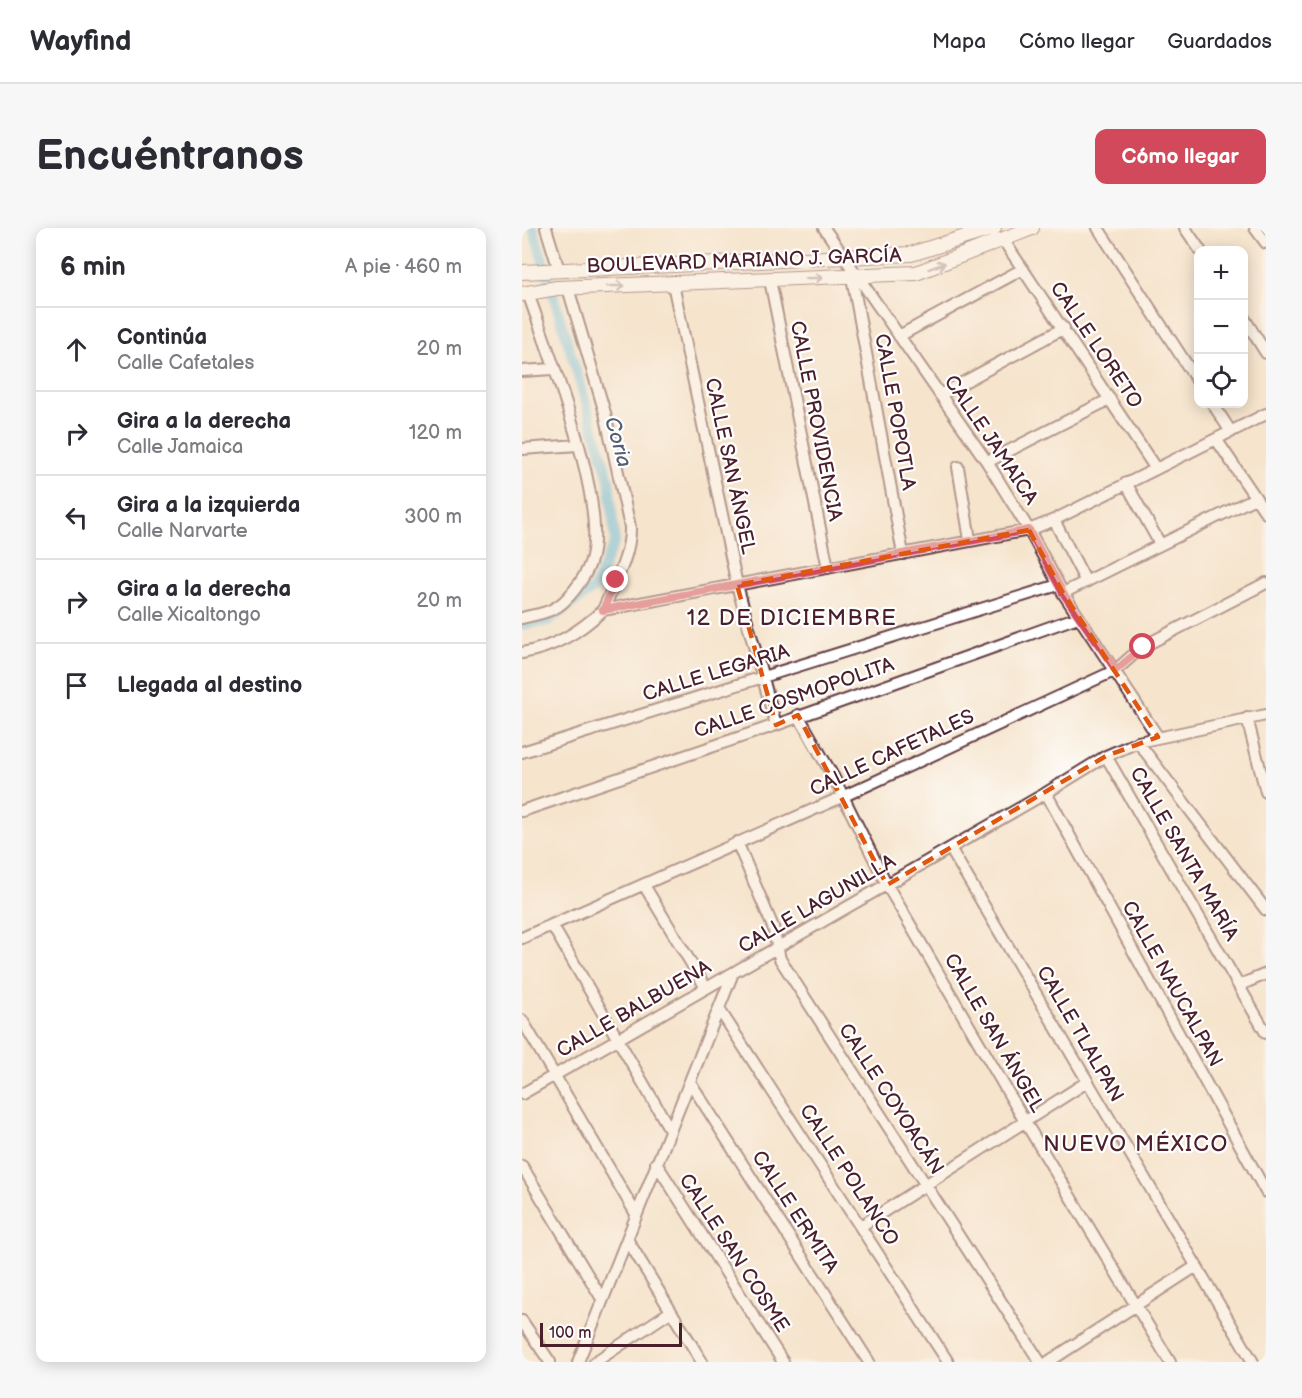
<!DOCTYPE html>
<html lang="es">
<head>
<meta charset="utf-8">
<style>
  :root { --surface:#fff; --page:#f7f7f7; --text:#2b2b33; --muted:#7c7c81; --line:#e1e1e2; --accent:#d1495b }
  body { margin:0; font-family:"Balsamiq Sans",sans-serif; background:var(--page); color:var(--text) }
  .controls { position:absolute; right:18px; top:18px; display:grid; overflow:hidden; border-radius:12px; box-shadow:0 3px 15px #0003 }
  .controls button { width:54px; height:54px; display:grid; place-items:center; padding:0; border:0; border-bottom:2px solid var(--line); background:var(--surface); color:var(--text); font:30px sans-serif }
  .scale { position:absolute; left:18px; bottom:15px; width:142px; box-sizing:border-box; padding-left:6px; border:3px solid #4a1f2b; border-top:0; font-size:16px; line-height:21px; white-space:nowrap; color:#4a1f2b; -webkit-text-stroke:4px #fff; paint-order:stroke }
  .stop { position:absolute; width:18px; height:18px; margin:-14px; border:4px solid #d1495b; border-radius:50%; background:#fff }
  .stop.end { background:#d1495b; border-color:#fff; box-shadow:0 2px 6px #0008 }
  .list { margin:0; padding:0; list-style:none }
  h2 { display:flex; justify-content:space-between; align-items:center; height:78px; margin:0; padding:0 24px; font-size:26px }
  h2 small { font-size:20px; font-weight:400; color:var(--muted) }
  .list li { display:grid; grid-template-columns:39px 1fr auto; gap:18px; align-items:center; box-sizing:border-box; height:84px; padding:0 24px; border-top:2px solid var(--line) }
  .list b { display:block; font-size:22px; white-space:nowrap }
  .list p { margin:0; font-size:20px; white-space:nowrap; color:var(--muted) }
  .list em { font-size:20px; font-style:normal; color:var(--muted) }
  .icon { flex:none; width:33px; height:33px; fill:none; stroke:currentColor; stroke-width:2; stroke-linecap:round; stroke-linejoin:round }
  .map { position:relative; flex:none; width:744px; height:1134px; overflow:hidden; border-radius:12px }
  header { display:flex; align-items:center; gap:36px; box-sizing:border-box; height:84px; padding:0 30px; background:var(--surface); border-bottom:2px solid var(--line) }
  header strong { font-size:28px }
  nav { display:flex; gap:33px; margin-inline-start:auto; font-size:21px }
  .intro { display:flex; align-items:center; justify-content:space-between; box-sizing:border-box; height:144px; padding:0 36px }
  h1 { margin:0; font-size:42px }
  .button { padding:15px 27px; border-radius:12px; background:var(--accent); color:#fff; font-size:21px; font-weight:700 }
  main { display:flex; gap:36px; padding:0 36px }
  aside { flex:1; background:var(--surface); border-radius:12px; box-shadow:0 3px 15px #0003 }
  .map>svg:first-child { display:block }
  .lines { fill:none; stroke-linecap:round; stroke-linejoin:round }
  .canal { stroke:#62bde0; stroke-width:10 }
  .minor-casing { stroke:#643d43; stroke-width:14 }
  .major-casing { stroke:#643d43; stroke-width:16 }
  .minor { stroke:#fff; stroke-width:10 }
  .major { stroke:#fff; stroke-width:14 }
  .oneway { stroke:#ae9aa0 }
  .route { stroke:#d1495b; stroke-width:8 }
  .marked { fill:none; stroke:#e0560e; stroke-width:4.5; stroke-dasharray:12 8; stroke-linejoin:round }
  .labels { text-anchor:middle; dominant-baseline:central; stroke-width:4.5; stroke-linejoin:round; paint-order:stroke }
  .street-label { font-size:20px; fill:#4a1f2b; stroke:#fff }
  .water-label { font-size:21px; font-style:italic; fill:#545e73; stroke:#fff }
  .quarter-label { font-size:22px; letter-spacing:1.5px; fill:#4a1f2b; stroke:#fff }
</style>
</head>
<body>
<header>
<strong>Wayfind</strong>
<nav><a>Mapa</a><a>Cómo llegar</a><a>Guardados</a></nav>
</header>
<div class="intro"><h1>Encuéntranos</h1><a class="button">Cómo llegar</a></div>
<main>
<aside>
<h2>6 min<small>A pie · 460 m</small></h2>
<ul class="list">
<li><svg class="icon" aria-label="ahead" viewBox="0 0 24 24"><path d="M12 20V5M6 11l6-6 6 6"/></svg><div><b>Continúa</b><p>Calle Cafetales</p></div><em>20 m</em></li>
<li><svg class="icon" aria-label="right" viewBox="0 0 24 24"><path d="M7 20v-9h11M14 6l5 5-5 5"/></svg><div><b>Gira a la derecha</b><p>Calle Jamaica</p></div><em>120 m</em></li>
<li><svg class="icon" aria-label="left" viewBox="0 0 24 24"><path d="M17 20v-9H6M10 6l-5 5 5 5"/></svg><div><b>Gira a la izquierda</b><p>Calle Narvarte</p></div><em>300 m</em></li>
<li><svg class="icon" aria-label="right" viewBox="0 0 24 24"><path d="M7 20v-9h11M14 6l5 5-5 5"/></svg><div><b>Gira a la derecha</b><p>Calle Xicaltongo</p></div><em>20 m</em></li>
<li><svg class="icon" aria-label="arrive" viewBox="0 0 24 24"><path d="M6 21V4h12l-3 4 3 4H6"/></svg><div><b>Llegada al destino</b></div></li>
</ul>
</aside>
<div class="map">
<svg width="744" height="1134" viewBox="0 0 744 1134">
  <rect width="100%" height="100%" fill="#fff"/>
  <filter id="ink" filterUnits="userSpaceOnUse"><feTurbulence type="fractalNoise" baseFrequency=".0167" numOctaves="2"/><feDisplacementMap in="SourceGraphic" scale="12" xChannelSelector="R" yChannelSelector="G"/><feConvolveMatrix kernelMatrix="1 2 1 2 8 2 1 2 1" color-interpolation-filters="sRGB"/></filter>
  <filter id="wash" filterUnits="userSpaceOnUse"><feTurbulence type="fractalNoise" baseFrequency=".008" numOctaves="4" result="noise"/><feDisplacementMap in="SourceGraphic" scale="24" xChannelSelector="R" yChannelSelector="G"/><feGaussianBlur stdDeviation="1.35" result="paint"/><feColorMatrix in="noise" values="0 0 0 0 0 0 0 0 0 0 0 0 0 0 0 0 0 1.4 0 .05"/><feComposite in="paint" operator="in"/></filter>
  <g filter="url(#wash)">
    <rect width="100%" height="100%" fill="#f5e4cc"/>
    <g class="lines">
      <path class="canal" d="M 0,397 L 26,393 L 71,361 L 93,314 L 87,251 L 11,0"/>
    </g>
  </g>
  <g filter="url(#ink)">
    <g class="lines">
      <defs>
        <path id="minor" d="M 24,0 L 37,42
          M 302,0 L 465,234 L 507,302 L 541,365 L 636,509
          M 576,0 L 676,154
          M 663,0 L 678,22
          M 733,0 L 744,15
          M 482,13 L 634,241
          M 330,49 L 381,326
          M 248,52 L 306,340
          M 151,56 L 215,357 L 254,497
          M 46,60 L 83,185 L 108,299 C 109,327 92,356 81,382
          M 722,90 L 744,125
          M 377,108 L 501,41
          M 0,143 L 31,141
          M 418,167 L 542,100
          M 691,176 L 709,204
          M 694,211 L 744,285
          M 0,221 L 56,217
          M 465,234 L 588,171
          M 436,239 L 448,312
          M 604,255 L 638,316
          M 532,292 L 564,354
          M 541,365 L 733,270
          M 0,390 C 10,387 22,386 31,381 C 45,375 63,350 68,335 C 89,279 26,125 6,65
          M 0,425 C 33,419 56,405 81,382 L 507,302 L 532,292 L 744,186
          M 276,487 L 312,550 L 365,657 L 502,892 L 648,1134
          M 725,490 L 744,564
          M 616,514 L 744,682
          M 0,524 L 536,357
          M 584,528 L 744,805
          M 524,565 L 744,964
          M 0,583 L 254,497 L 556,389
          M 215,614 L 251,699 L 258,731 L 518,1134
          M 428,620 L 731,1134
          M 122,657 L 184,760
          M 30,697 L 147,900
          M 0,710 L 320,569 L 594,442 L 620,419 L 744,355
          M 718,757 L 744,746
          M 197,781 L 426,1134
          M 0,792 L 114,986
          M 168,854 L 347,1134
          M 0,866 L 524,565 L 584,528 L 616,514 L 744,487
          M 134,935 L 261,1134
          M 0,938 L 80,1071
          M 339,998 L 565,854
          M 105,1011 L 180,1134
          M 0,1093 L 28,1134
          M 56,1134 L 211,745
          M 73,1134 L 148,1084
          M 526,1134 L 673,1039"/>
        <path id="major" d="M 0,44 L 389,26 L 472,0
          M 0,66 L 35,60 L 394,45 L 510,0"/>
      </defs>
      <use href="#minor" class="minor-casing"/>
      <use href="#major" class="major-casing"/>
      <use href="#minor" class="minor"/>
      <use href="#major" class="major"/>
    </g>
    <defs><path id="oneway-shaft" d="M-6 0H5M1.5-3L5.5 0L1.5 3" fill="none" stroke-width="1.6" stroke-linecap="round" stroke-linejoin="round" transform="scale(1.5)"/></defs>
    <g class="oneway">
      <use href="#oneway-shaft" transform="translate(415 38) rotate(-20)"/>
      <use href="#oneway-shaft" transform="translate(292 50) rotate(-2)"/>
      <use href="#oneway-shaft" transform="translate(94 58) rotate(-2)"/>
    </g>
  </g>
  <g class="lines" filter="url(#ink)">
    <path class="route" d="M 94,352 L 81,382 L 507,302 L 541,365 L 594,442 L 621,419"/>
  </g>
  <path d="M0 0H744V1134H0ZM 507,302 L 541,365 L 636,509 L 584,528 L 365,657 L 276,487 L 254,497 L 215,357 Z" fill="#f5e4cc" fill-opacity=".55" fill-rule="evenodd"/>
  <path class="marked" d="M 507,302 L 541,365 L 636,509 L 584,528 L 365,657 L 276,487 L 254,497 L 215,357 Z"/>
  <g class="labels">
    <g class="street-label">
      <text transform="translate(222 33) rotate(-2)">BOULEVARD MARIANO J. GARCÍA</text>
      <text transform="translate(574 117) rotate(56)">CALLE LORETO</text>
      <text transform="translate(373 184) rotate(80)">CALLE POPOTLA</text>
      <text transform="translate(294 193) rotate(79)">CALLE PROVIDENCIA</text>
      <text transform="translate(469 212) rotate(56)">CALLE JAMAICA</text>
      <text transform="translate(208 238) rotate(78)">CALLE SAN ÁNGEL</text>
      <text transform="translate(194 445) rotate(-17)">CALLE LEGARIA</text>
      <text transform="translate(272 470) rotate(-19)">CALLE COSMOPOLITA</text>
      <text transform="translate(370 525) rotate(-25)">CALLE CAFETALES</text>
      <text transform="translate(662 626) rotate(60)">CALLE SANTA MARÍA</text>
      <text transform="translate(295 676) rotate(-30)">CALLE LAGUNILLA</text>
      <text transform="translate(650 756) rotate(61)">CALLE NAUCALPAN</text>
      <text transform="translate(112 781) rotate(-30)">CALLE BALBUENA</text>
      <text transform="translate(472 805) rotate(60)">CALLE SAN ÁNGEL</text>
      <text transform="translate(558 806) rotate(60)">CALLE TLALPAN</text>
      <text transform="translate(369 871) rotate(57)">CALLE COYOACÁN</text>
      <text transform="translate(327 947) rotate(57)">CALLE POLANCO</text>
      <text transform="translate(273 984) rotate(57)">CALLE ERMITA</text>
      <text transform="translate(212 1025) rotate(57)">CALLE SAN COSME</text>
    </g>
    <g class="water-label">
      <text transform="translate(96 214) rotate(74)">Coria</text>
    </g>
    <g class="quarter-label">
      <text x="270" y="390">12 DE DICIEMBRE</text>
      <text x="614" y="916">NUEVO MÉXICO</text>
    </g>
  </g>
</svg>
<div class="controls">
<button>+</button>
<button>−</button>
<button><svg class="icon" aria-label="locate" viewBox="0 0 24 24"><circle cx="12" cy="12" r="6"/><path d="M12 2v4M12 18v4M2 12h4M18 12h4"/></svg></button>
</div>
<div class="scale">100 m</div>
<div class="stop" style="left:621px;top:419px"></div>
<div class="stop end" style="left:94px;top:352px"></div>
</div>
</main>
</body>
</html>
